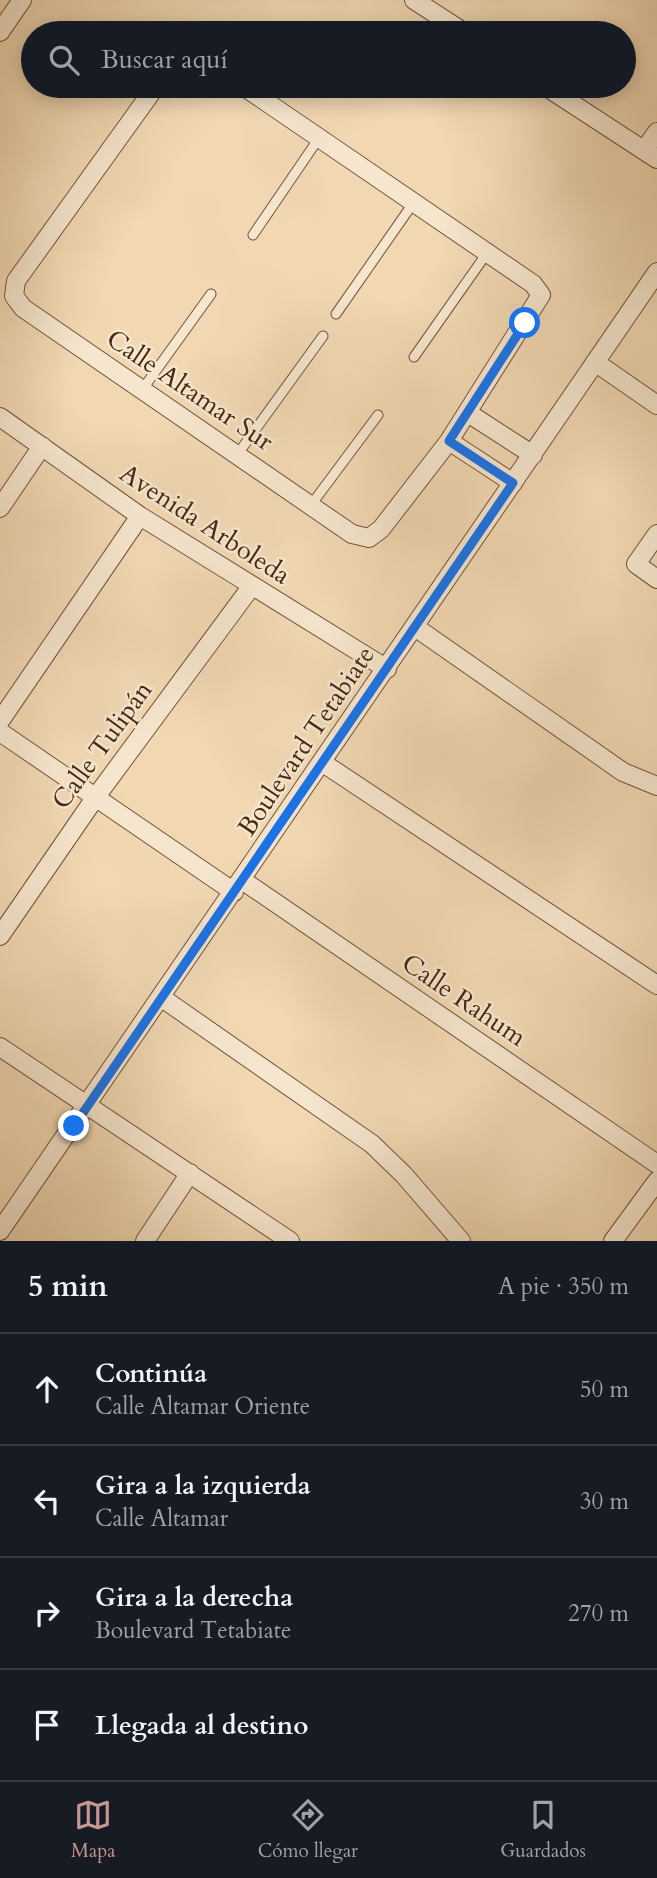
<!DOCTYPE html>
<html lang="es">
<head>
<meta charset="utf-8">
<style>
  :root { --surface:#171b24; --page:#242831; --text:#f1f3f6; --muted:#9ea1a6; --line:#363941; --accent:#c59692 }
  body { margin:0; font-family:Cardo,serif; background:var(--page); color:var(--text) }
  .stop { position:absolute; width:21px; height:21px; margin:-16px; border:5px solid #1a73e8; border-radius:50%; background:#fff }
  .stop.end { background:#1a73e8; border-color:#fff; box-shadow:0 2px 7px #0008 }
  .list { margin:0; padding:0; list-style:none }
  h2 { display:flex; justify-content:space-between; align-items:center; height:91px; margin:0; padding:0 28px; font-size:30px }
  h2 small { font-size:23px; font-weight:400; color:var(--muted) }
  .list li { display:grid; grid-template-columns:46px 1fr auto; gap:21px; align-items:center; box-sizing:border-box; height:112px; padding:0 28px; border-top:2px solid var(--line) }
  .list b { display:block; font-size:26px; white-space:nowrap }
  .list p { margin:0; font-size:23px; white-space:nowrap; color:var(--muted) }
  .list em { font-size:23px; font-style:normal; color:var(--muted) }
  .icon { flex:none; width:38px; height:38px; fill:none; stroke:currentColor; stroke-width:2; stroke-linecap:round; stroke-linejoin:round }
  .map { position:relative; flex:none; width:657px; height:1241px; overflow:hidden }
  .search { position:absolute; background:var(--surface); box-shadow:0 4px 18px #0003; left:21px; right:21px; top:21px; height:77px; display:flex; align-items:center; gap:18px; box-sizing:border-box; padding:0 24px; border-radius:38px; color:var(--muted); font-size:26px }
  .sheet { height:539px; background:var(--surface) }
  nav { display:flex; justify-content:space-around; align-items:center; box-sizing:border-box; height:98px; border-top:2px solid var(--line); background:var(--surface); font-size:19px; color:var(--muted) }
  nav a { display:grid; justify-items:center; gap:4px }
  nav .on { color:var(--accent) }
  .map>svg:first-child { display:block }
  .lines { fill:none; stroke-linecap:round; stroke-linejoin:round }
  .service-casing { stroke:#70543a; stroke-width:11 }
  .minor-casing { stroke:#70543a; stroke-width:20 }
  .service { stroke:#f6e6ce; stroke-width:9 }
  .minor { stroke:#f6e6ce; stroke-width:18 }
  .route { stroke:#1a73e8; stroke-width:9 }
  .labels { text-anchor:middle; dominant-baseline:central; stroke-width:5; stroke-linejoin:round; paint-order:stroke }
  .street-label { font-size:26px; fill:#452811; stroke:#f6e6ce }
</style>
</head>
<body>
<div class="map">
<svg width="657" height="1241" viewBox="0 0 657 1241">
  <rect width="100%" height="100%" fill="#f1d8b3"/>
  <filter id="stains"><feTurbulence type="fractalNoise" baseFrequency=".00286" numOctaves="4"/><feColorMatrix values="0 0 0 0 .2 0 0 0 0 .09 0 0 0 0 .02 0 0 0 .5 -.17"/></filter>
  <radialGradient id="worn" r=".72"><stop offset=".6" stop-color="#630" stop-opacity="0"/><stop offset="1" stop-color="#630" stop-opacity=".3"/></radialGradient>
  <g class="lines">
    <defs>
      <path id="service" d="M 253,235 L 319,138
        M 336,314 L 414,202
        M 414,357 L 487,253
        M 142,390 L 211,294
        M 237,455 L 323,336
        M 311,505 L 378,415"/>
      <path id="minor" d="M 414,0 L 465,33
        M 0,32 L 22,0
        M 156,86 L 16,281 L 14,296 L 23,308 L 352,534 L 369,538 L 381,529 L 449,441 L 541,295 L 533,284 L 243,86
        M 545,86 L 657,159
        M 644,150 L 657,132
        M 595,362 L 657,405
        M 468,413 L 533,455
        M 0,417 L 140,516 L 387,669
        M 449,441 L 513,483
        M 0,508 L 42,446
        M 657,534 L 636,564 L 657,579
        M 415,627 L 623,772 L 657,786
        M 0,721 L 140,516
        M 0,732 L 234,892
        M 323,763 L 657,985
        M 242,880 L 657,1164
        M 0,936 L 95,798 L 251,587
        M 162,998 L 372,1144 L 404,1175 L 461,1241
        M 0,1047 L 290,1241
        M 0,1231 L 657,272
        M 145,1241 L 190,1173
        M 613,1241 L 657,1181"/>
    </defs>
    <use href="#service" class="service-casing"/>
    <use href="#minor" class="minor-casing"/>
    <use href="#service" class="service"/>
    <use href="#minor" class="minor"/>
  </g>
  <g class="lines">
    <path class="route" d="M 74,1126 L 513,483 L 449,441 L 525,323"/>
  </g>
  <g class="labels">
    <g class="street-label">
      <text transform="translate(190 390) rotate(34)">Calle Altamar Sur</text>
      <text transform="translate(205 524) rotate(33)">Avenida Arboleda</text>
      <text transform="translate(306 741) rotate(-56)">Boulevard Tetabiate</text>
      <text transform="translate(102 745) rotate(-54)">Calle Tulipán</text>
      <text transform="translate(464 1000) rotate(34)">Calle Rahum</text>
    </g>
  </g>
  <rect width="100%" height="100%" filter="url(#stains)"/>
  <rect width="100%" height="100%" fill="url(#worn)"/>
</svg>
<div class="stop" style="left:525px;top:323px"></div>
<div class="stop end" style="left:74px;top:1126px"></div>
<div class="search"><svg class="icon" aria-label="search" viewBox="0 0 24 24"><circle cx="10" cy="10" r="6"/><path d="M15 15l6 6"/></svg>Buscar aquí</div>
</div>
<section class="sheet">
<h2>5 min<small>A pie · 350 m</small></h2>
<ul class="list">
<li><svg class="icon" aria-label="ahead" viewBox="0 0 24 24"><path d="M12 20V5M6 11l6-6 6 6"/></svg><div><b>Continúa</b><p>Calle Altamar Oriente</p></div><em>50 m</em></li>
<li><svg class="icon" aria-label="left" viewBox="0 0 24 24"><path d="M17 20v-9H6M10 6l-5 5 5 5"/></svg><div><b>Gira a la izquierda</b><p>Calle Altamar</p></div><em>30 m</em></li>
<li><svg class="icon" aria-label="right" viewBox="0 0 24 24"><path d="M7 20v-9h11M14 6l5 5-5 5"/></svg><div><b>Gira a la derecha</b><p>Boulevard Tetabiate</p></div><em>270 m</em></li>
<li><svg class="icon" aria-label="arrive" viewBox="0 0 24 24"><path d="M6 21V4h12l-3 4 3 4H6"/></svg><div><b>Llegada al destino</b></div></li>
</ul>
</section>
<nav>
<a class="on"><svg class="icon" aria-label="map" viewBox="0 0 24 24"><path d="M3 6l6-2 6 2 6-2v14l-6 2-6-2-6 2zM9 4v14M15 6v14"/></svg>Mapa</a>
<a><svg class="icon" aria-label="directions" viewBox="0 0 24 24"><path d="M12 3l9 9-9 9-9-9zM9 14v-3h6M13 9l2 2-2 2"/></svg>Cómo llegar</a>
<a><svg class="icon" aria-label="saved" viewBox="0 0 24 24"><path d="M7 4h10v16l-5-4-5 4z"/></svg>Guardados</a>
</nav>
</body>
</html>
